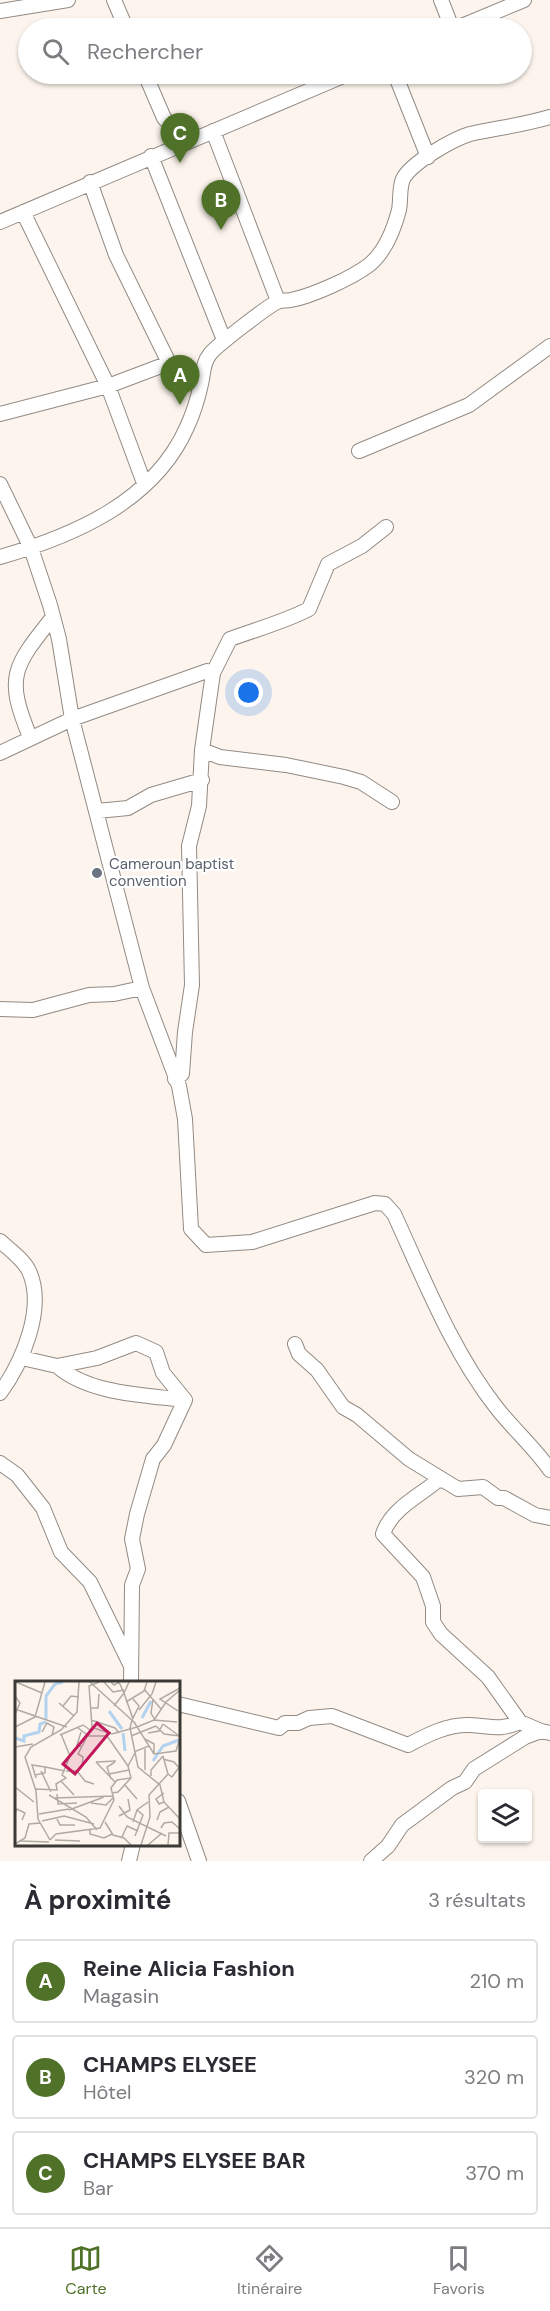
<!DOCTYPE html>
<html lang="fr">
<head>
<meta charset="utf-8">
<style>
  :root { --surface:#fff; --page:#f2f2f3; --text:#2b2b33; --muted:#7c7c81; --line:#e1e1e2; --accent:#507128 }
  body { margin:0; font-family:"DM Sans",sans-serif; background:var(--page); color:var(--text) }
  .controls { position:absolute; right:18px; bottom:18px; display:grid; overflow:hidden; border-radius:6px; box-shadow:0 2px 4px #0004 }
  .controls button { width:54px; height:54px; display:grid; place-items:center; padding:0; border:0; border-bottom:2px solid var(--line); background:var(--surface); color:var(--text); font:30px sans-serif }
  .you { position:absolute; left:249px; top:693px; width:21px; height:21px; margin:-15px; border:4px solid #fff; border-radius:50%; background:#1a73e8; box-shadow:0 0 0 9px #1a73e833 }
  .badge { display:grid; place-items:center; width:39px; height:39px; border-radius:50%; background:var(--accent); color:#fff; font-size:20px; font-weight:700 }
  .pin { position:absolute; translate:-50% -50px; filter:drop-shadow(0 2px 3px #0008) }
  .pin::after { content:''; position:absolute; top:32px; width:21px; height:18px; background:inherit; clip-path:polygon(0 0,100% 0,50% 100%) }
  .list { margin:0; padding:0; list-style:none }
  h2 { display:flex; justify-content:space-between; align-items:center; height:78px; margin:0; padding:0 24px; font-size:26px }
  h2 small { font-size:20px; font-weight:400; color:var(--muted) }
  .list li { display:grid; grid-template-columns:39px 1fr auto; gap:18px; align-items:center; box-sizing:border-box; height:84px; margin:0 12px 12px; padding:0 12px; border:2px solid var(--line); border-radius:6px }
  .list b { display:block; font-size:22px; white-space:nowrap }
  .list p { margin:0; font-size:20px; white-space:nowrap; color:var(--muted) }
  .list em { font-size:20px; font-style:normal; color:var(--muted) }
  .icon { flex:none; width:33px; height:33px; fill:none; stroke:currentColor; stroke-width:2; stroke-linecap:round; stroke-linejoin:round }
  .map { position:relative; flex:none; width:550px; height:1861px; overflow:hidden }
  .search { position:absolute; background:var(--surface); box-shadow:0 2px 4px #0004; left:18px; right:18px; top:18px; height:66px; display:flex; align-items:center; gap:15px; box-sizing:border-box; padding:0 21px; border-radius:33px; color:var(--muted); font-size:22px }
  .sheet { height:366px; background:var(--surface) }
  nav { display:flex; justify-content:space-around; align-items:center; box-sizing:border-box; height:84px; border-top:2px solid var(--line); background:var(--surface); font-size:16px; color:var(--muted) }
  nav a { display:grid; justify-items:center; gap:3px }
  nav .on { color:var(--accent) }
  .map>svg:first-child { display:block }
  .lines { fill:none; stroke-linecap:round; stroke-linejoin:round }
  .minor-casing { stroke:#928a83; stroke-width:16 }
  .minor { stroke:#fff; stroke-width:14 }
  .worship-dot { fill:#6b7280; stroke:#fff; stroke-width:2 }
  .labels { text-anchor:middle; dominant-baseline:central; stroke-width:4.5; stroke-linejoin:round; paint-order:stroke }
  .worship-label { font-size:15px; fill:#5b616d; stroke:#fff; text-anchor:start }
  .inset-river { fill:none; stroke:#b2d2f0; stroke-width:3 }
  .inset-road { fill:none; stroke:#b0aaa4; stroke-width:1.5 }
  .view { fill:#c2185b; fill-opacity:0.15; stroke:#c2185b; stroke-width:3 }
  .inset-edge { fill:none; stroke:#3c3936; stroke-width:3 }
</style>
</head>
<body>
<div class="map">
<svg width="550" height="1861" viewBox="0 0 550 1861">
  <rect width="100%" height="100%" fill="#fdf5ed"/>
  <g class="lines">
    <defs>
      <path id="minor" d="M 114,0 L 126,28
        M 441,0 L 452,28
        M 0,11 L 68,0
        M 457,28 L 524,0
        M 145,74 L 164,118 L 185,142
        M 395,74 L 428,157
        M 213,131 L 278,301
        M 151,156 L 224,340
        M 23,212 L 108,386 L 144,483
        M 0,222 L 348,74
        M 0,414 L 108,386 L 169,363 L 116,255 L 90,182
        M 359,451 L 469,405 L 550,346
        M 0,484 L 31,548 L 50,605 L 59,639 L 72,719 L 142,988 L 179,1086 L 185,1119 L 191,1229 L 206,1245 L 252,1242 L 375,1203 L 385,1204 L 394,1214 C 424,1279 452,1351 496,1407 C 513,1429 534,1447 550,1470
        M 0,557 C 73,536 154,502 187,427 C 193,414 198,398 201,384 C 204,373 202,364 210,354 C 216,346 268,306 277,302 C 281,300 286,301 291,300 C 312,296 352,278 369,265 C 385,252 394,229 399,210 C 401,200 399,188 403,179 C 411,163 453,139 470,134 C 497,128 524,125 550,117
        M 213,673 L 230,639 C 257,629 284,622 309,609 L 328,564 L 362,546 L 386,527
        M 30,737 C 5,677 13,667 53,617
        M 202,750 L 220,757 L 286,765 L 344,777 L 361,782 L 392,802
        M 0,753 L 72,719 L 207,671 L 213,673 L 202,750 L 199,806 L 189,846 L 192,985 L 185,1032 L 182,1074 L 175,1079
        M 97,811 L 128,808 L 151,795 L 202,780
        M 0,1009 L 33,1010 L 89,995 L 114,994 L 142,988
        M 0,1241 C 10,1250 23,1259 29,1271 C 46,1308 22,1363 0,1393
        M 295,1344 L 299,1354 L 317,1370 L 343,1407 L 357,1415 L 409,1459 L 458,1489 L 483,1487 L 498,1498 L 504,1498 L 535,1515 L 550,1518
        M 22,1358 L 57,1366 L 97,1358 L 136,1343 L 156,1352 L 163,1373 L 185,1400 L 164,1445 L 153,1459 L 137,1514 L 132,1539 L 138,1569 L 132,1585 L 131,1682
        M 57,1366 C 89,1394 144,1395 185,1400
        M 0,1463 L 17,1475 L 43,1508 L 61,1552 L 90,1582 L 130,1664
        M 443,1480 L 437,1481 C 418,1497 391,1509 383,1534 L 423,1577 L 433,1606 L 433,1622 L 441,1634 L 488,1677 L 520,1722
        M 178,1704 L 279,1728 L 285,1723 L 298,1723 L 309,1718 L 332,1716 L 408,1745 C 427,1735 448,1724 470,1725 C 491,1726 499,1731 520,1722 L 541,1731
        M 178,1801 L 199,1861
        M 129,1861 L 133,1844
        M 371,1861 L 388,1846 L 402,1825 L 452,1788 L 465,1782 L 474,1769 L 525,1737 L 541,1731 L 550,1733"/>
    </defs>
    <use href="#minor" class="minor-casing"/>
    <use href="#minor" class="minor"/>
  </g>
  <circle class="worship-dot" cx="97" cy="873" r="6"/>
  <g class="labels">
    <g class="worship-label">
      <text x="109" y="864">Cameroun baptist<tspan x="109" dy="17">convention</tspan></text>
    </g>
  </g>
  <g transform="translate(15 1681)">
    <rect width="165" height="165" fill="#fdf5ed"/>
    <path class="inset-river" d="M 94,30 L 107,48M 127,37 L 136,20M 31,38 L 31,15 L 40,3 L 48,1M 108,52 L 110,70M 0,57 L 9,60 L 9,55 L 24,51 L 25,43 L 31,41M 138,80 L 148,65 L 164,59"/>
    <path class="inset-road" d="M 1,1 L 27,12M 75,1 L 120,42M 89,1 L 98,11 L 109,9M 96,1 L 99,4 L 104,1 L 109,12 L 99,25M 114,1 L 109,12 L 118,38M 129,8 L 146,28M 0,15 L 5,22 L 0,33M 138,18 L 136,32 L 140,39M 111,21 L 129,10 L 132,1M 44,22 L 59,35M 48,25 L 56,15 L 64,16M 75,27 L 83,27 L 84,13M 0,28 L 52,46M 124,29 L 137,13 L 141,1M 163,30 L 145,18 L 165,7M 76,39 L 100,47 L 104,52M 117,39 L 115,47 L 123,86 L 145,104 L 149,121 L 165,138M 117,39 L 124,25 L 118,18M 139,39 L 151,21 L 165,9M 119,41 L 139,73 L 161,70 L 165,57M 148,43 L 163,54M 141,45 L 149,53 L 165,55M 0,46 L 20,36 L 30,1M 76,46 L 97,53 L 122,46M 122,46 L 139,39 L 162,41M 63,47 L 74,55 L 92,55 L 113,85M 27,51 L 32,42 L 39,46 L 37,54M 66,51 L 62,64 L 67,66M 133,52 L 144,50 L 148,43M 45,54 L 68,44 L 75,49M 116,55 L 141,45M 130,58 L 139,63 L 139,73M 0,66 L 18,63M 148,78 L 159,81 L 165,88M 81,81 L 100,101M 81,81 L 101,80M 67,86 L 68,76 L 63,73 L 77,46 L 74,5 L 84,1M 130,89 L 130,66M 26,90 L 36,111M 51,90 L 62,90 L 70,100 L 79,103M 94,93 L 114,89M 153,93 L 157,96 L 165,85M 20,94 L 30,92 L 30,86 L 50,90M 136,95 L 136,89 L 148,75M 21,97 L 17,84 L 30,86M 96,98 L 92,86 L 100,81M 46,100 L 59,114M 109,103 L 122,118M 0,106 L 19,121M 21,108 L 42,109 L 41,103 L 51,97 L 47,94 L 55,75 L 46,53M 97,112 L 103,111 L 116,97M 42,113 L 43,123 L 62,122M 34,114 L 71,136 L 82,149M 40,117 L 98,115M 149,121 L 144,123 L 141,118 L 149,112M 76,122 L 91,124 L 98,117M 104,125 L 112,136 L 151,155M 54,129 L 89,116M 0,132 L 2,128 L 10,132 L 7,139M 24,133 L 54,128M 104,135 L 115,129 L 113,118M 42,138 L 45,144 L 60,144M 142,139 L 145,131 L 154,126M 27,140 L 49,135 L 79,143M 90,141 L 98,154 L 109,157 L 116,164M 118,141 L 122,129 L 133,121M 146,147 L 149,142 L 157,141 L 165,148M 75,149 L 75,153 L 89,157 L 97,153M 120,155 L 128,134 L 122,129M 107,156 L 112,145 L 123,150M 35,159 L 41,153 L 85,147 L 99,119 L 96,107 L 102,99 L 116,97 L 113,85 L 121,70 L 134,65M 35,159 L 23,138 L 21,110 L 10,76 L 16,66 L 46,49 L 62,31 L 64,1M 40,159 L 65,160M 6,160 L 34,161M 0,163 L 10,157 L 14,143 L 25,142M 126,164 L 135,136 L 134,114 L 153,93 L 148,75M 133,164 L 147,152M 153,164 L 154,152 L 165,152"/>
    <path class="view" d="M 82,42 L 94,52 L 60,93 L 48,83 Z"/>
    <rect width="165" height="165" class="inset-edge"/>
  </g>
</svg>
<div class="controls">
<button><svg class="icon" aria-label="layers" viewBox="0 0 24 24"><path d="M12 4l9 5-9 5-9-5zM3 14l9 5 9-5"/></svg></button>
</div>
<div class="you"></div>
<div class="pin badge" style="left:180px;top:405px">A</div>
<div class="pin badge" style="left:221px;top:230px">B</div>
<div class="pin badge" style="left:180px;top:163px">C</div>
<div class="search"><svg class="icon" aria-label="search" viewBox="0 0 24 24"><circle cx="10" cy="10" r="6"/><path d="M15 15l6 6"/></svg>Rechercher</div>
</div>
<section class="sheet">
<h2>À proximité<small>3 résultats</small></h2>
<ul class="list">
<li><span class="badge">A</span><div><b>Reine Alicia Fashion</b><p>Magasin</p></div><em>210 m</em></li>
<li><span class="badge">B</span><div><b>CHAMPS ELYSEE</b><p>Hôtel</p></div><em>320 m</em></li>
<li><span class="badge">C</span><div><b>CHAMPS ELYSEE BAR</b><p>Bar</p></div><em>370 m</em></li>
</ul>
</section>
<nav>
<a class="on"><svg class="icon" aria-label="map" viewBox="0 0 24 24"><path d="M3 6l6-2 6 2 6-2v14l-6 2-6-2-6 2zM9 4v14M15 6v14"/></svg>Carte</a>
<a><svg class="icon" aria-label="directions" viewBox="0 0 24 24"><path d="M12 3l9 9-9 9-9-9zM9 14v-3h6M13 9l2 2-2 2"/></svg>Itinéraire</a>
<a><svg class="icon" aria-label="saved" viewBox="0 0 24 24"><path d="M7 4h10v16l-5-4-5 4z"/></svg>Favoris</a>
</nav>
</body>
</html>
